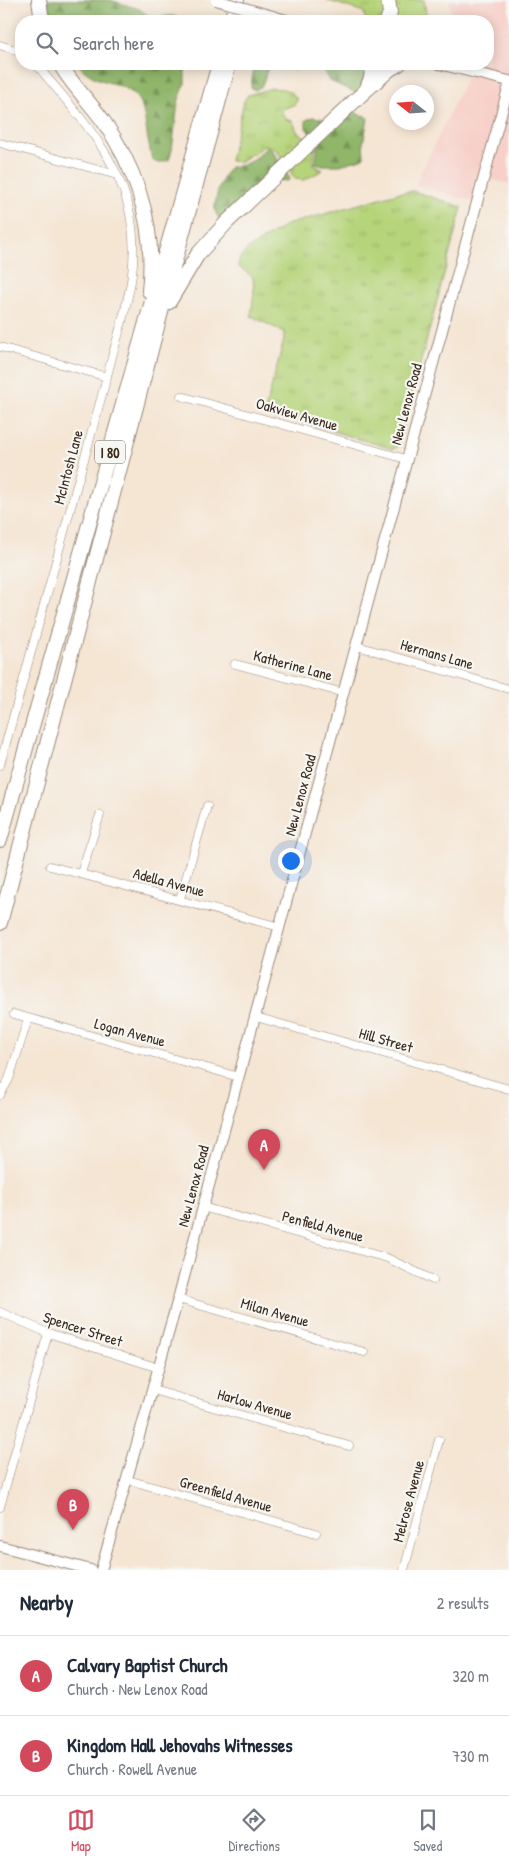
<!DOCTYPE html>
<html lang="en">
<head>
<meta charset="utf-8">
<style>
  :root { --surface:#fff; --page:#f6f6f7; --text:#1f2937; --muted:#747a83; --line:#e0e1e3; --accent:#d1495b }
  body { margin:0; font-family:"Patrick Hand",sans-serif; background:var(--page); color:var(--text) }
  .compass { position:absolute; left:389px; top:85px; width:45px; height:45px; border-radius:50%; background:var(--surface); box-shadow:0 2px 12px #0003; rotate:287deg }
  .you { position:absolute; left:290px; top:860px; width:18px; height:18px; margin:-12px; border:4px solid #fff; border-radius:50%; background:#1a73e8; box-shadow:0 0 0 8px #1a73e833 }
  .badge { display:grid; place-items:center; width:32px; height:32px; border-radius:50%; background:var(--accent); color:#fff; font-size:16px; font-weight:700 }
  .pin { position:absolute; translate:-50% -41px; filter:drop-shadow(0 1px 2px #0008) }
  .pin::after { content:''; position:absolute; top:26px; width:18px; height:15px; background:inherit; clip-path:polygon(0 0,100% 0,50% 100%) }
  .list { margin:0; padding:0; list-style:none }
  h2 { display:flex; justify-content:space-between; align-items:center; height:65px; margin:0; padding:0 20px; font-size:21px }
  h2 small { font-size:16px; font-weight:400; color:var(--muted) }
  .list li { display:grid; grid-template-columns:32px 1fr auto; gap:15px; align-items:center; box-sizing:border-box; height:80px; padding:0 20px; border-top:1px solid var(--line) }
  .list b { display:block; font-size:19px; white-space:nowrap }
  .list p { margin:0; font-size:16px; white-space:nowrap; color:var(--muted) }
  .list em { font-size:16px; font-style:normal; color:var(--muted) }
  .icon { flex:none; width:28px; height:28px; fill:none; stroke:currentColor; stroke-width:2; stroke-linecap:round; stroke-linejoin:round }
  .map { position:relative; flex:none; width:509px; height:1570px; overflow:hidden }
  .search { position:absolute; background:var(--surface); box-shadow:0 2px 12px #0003; left:15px; right:15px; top:15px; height:55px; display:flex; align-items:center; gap:12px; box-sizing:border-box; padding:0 18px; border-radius:20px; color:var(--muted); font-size:19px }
  .sheet { height:225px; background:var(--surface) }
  nav { display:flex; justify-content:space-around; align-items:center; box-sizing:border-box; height:70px; border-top:1px solid var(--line); background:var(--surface); font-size:14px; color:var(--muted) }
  nav a { display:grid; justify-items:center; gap:2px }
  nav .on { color:var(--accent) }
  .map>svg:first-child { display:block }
  .built { fill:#f7d0c9 }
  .grass { fill:url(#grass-tufts); stroke:#787f4c }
  .forest { fill:url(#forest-firs); stroke:#667044 }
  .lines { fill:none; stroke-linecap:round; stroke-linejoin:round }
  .minor-casing { stroke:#988878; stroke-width:9 }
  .tertiary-casing { stroke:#988878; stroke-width:12 }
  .motorway-casing { stroke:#988878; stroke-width:16 }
  .minor { stroke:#fff; stroke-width:8 }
  .tertiary { stroke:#fff; stroke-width:10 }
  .motorway { stroke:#fff; stroke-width:14 }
  .tertiary-bridge-casing { stroke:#988878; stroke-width:12; stroke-linecap:butt }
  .tertiary-bridge { stroke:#fff; stroke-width:10 }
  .labels { text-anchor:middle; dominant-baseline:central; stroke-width:4.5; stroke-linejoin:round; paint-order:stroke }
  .shield { fill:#f6f6f2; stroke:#73675e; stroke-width:1 }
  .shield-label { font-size:14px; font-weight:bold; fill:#3b2a1e }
  .street-label { font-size:15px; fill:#3b2a1e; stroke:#f6f6f2 }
</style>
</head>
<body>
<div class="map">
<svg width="509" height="1570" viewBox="0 0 509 1570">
  <defs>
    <pattern id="grass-tufts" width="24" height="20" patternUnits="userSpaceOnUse" patternTransform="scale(1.25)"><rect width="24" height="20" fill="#b6d47a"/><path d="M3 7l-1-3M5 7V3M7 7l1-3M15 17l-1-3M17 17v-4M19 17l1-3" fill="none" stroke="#9db669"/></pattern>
    <pattern id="forest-firs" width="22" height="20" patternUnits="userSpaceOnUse" patternTransform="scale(1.25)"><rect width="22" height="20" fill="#90b66a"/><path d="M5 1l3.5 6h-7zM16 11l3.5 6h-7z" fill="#779457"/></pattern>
  </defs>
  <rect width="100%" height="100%" fill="#f6f6f2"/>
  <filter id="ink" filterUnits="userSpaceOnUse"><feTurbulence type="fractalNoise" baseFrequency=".02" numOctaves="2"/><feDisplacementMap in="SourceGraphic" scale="10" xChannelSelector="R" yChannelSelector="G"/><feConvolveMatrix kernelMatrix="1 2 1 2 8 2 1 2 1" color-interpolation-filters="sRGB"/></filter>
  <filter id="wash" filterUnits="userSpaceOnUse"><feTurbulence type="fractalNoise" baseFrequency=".0096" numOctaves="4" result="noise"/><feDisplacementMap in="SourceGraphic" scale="20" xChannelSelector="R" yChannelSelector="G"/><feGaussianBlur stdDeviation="1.12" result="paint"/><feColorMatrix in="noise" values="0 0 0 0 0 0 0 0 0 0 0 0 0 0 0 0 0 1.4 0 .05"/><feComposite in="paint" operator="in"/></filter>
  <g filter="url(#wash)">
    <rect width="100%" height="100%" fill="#f5e5d3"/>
    <path class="built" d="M 449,0 L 509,0 L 509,184 L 486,178 L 480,203 L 415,185 L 471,68 L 456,64 L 488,64 L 488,21 L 452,21 Z"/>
    <path class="grass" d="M 326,0 L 424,0 L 427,21 L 365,21 L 364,12 Z
      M 272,88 C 282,89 293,89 297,100 L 295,104 L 283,109 L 282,113 L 286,119 L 293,121 L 297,132 L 312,141 L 315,146 L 313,165 L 323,170 L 304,180 L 295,179 L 276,149 L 266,145 L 239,162 L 230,161 L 244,101 L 248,95 Z
      M 413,191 L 462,207 L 398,447 L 393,449 L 265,411 L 284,340 L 284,332 L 251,316 L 254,293 L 253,277 L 238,266 L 240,258 L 248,249 L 286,225 L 398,193 Z"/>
    <path class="forest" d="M 47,0 L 110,0 L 139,9 L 155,20 C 163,16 174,12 181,21 L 54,21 Z
      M 78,64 L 185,64 L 185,84 L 178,102 L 172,150 L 169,160 L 158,163 L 152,160 C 151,153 149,147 148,140 C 143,112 146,92 111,83 C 99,80 86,75 78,64 Z
      M 254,64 L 369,64 L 360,92 L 356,93 L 330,81 L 324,71 L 307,66 L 295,70 L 280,65 L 274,65 L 268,67 L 262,86 L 255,90 L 251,88 Z
      M 346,98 L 349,98 L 357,114 L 366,116 L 368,119 L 363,143 L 364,157 L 361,159 L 340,165 L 317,165 L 315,163 C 319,143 317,143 306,128 L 306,120 L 313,117 L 327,119 L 342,106 Z
      M 266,147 L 272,150 L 290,179 L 287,181 L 270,179 L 219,220 C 218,217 215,212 215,209 C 214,197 223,175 230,167 C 246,166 256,160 266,147 Z"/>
  </g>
  <g filter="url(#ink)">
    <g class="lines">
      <defs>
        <path id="minor" d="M 0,45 L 21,52
          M 0,143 L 117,175
          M 0,347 L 107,377
          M 181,396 L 406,459
          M 357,646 L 509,689
          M 235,664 L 344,693
          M 0,765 C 27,668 54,571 80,474 C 91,435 102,396 112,357 C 127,304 142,261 128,205 C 114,150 71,107 36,64
          M 50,866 L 280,927
          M 81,873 L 100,815
          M 180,899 L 207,806
          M 14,1014 L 239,1077
          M 256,1017 L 509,1089
          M 0,1095 L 9,1079 L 28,1019
          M 202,1207 L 387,1258 L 433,1280
          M 178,1299 L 364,1352
          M 0,1312 L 48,1333 L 159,1368
          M 153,1390 L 349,1446
          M 128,1480 L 316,1533
          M 0,1507 L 48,1333
          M 404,1570 L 439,1440"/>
        <path id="tertiary" d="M 276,17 L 289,21
          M 439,64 L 509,81
          M 0,1546 L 91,1570
          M 101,1570 L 178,1299 L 509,85"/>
        <path id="motorway" d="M 39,0 L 42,21
          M 231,21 L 237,0
          M 387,21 L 390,13 L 388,0
          M 60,64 C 72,85 90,102 104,122 C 138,172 156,229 149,291
          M 367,88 L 371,78 L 373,64
          M 169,302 L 198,254 L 227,222 L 365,91 L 390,69 L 399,64
          M 0,840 L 219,64
          M 0,923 L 161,312 L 229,64"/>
      </defs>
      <use href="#minor" class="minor-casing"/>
      <use href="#tertiary" class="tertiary-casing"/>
      <use href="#motorway" class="motorway-casing"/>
      <use href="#minor" class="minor"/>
      <use href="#tertiary" class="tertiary"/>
      <use href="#motorway" class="motorway"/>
      <defs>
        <path id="tertiary-bridge" d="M 216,0 L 276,17"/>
      </defs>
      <use href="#tertiary-bridge" class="tertiary-bridge-casing"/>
      <use href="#tertiary-bridge" class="tertiary-bridge"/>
    </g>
  </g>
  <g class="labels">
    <rect class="shield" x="95" y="440.5" width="30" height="23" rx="4"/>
    <g class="shield-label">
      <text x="110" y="452">I 80</text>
    </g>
    <g class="street-label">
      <text transform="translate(406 404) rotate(-75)">New Lenox Road</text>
      <text transform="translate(297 414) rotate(16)">Oakview Avenue</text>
      <text transform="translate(68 467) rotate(-75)">McIntosh Lane</text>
      <text transform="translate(437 654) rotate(16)">Hermans Lane</text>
      <text transform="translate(293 665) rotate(15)">Katherine Lane</text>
      <text transform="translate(300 795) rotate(-75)">New Lenox Road</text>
      <text transform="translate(169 882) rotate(15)">Adella Avenue</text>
      <text transform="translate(130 1032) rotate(15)">Logan Avenue</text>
      <text transform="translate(386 1040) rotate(16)">Hill Street</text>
      <text transform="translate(193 1186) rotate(-75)">New Lenox Road</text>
      <text transform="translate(323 1226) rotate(15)">Penfield Avenue</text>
      <text transform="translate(275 1312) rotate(16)">Milan Avenue</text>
      <text transform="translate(83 1329) rotate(18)">Spencer Street</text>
      <text transform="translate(255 1404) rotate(16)">Harlow Avenue</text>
      <text transform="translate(226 1494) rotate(16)">Greenfield Avenue</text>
      <text transform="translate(408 1501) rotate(-75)">Melrose Avenue</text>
    </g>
  </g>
</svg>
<svg class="compass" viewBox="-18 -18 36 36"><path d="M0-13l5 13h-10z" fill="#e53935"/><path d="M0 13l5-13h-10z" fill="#747a83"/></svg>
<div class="you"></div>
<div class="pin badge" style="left:264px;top:1170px">A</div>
<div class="pin badge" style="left:73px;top:1530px">B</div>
<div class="search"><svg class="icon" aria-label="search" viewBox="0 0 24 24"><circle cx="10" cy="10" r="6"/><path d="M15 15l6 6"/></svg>Search here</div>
</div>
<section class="sheet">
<h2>Nearby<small>2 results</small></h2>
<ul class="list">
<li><span class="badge">A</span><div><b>Calvary Baptist Church</b><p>Church · New Lenox Road</p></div><em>320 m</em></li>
<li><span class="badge">B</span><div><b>Kingdom Hall Jehovahs Witnesses</b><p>Church · Rowell Avenue</p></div><em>730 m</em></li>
</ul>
</section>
<nav>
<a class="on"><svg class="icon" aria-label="map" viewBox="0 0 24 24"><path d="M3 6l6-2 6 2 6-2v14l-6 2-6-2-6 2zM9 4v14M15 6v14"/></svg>Map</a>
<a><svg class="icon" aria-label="directions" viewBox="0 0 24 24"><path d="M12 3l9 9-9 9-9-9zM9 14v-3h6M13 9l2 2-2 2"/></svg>Directions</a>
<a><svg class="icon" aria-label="saved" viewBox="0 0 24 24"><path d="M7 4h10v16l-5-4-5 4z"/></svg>Saved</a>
</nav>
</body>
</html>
